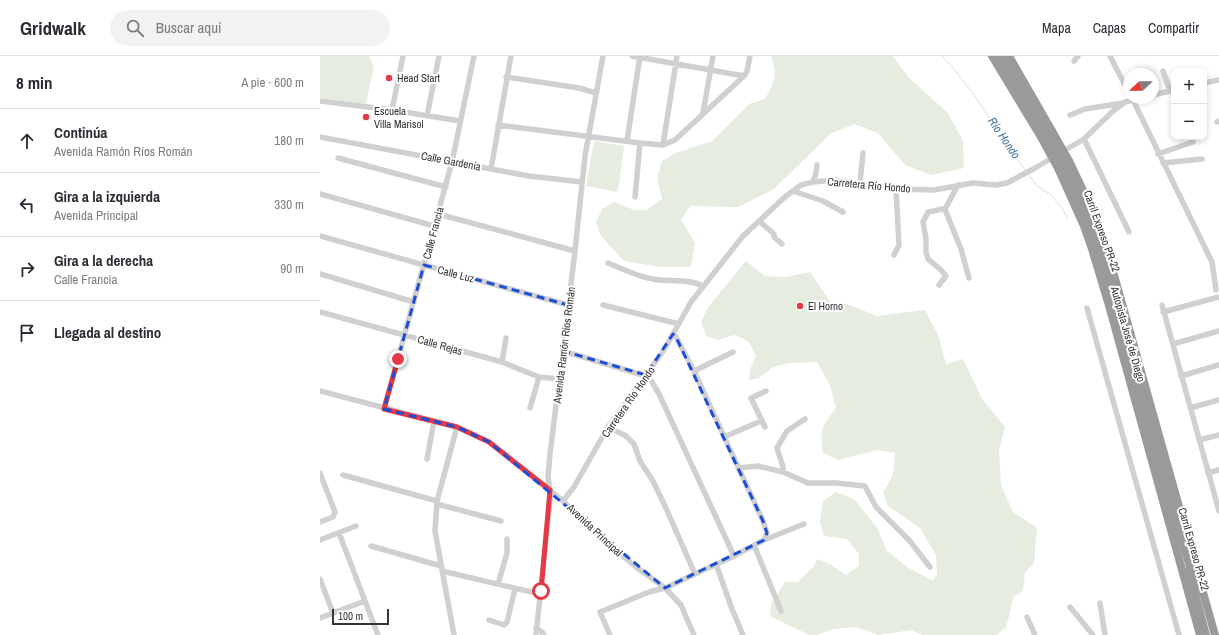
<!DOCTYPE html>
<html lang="es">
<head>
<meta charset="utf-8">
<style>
  :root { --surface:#fff; --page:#f2f2f3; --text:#2b2b33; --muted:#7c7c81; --line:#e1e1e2 }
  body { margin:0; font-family:"Archivo Narrow",sans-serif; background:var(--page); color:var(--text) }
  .controls { position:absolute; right:12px; top:12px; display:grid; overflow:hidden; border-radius:8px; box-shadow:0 2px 6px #0003 }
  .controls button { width:36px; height:36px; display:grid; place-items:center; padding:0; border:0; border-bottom:1px solid var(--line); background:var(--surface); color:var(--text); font:20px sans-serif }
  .compass { position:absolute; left:803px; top:12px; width:36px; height:36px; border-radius:50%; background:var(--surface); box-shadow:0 2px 6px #0003; rotate:248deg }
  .scale { position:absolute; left:12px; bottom:10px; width:57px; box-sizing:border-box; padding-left:4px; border:2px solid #333; border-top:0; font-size:11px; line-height:14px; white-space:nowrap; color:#333; -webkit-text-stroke:3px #fff; paint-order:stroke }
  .stop { position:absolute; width:12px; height:12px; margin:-9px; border:3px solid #e63946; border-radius:50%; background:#fff }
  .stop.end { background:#e63946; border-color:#fff; box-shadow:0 1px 4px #0008 }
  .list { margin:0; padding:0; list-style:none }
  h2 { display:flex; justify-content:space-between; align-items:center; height:52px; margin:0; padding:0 16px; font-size:17px }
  h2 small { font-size:13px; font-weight:400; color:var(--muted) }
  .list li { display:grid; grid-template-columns:26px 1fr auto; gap:12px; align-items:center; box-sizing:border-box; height:64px; padding:0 16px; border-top:1px solid var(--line) }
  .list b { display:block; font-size:15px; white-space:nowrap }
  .list p { margin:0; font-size:13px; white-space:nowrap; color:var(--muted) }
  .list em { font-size:13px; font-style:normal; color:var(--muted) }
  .icon { flex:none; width:22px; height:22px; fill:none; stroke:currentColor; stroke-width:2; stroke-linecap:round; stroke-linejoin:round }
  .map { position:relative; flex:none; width:899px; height:579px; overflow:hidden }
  header { display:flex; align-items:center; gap:24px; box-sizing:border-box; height:56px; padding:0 20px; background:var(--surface); border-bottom:1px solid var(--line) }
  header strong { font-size:19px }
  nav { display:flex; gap:22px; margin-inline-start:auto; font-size:14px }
  .search { width:280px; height:36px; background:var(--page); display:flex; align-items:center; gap:10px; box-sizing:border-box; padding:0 14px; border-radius:22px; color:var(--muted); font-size:15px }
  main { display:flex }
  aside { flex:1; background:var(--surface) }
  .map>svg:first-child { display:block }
  .green { fill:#e6ecdf }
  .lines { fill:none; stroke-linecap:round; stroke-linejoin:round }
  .stream { stroke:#cfe2ee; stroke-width:1 }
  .minor { stroke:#d0d0d0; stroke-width:5.5 }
  .highway { stroke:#9a9a9a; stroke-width:8 }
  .highway-bridge { stroke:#9a9a9a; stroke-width:8 }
  .route { stroke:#e63946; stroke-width:5 }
  .marked { fill:none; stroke:#1d4ed8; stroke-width:3; stroke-dasharray:8 5; stroke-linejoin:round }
  .poi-dot { fill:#e63946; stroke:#fff; stroke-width:1.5 }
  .labels { text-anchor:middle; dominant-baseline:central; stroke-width:4; stroke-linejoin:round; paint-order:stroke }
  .poi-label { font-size:11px; fill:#333; stroke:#fff; text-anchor:start }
  .street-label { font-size:11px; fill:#333; stroke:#fff }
  .water-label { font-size:12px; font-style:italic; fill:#3f7597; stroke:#fff }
</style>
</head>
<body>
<header>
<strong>Gridwalk</strong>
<div class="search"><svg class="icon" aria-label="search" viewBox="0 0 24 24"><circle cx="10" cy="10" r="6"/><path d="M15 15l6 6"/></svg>Buscar aquí</div>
<nav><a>Mapa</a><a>Capas</a><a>Compartir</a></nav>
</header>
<main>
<aside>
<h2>8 min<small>A pie · 600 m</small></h2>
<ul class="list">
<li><svg class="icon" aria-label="ahead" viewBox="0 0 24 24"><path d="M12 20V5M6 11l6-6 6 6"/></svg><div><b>Continúa</b><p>Avenida Ramón Ríos Román</p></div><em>180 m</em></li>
<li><svg class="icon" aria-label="left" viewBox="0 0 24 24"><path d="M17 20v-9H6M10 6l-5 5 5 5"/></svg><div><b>Gira a la izquierda</b><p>Avenida Principal</p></div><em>330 m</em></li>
<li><svg class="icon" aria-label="right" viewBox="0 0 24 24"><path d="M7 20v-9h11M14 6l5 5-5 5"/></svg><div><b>Gira a la derecha</b><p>Calle Francia</p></div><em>90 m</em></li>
<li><svg class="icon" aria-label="arrive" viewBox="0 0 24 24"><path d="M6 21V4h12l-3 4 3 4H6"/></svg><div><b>Llegada al destino</b></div></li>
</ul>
</aside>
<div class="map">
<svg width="899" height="579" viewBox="0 0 899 579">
  <rect width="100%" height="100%" fill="#fff"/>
  <path class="green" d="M 0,0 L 49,0 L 54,10 L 46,48 L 0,42 Z
    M 451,0 L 573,0 L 588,21 L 628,57 L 643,85 L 644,112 L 611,119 L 585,109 L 558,77 L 534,68 L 510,78 L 454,133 L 418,151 L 370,150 L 361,164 L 375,187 L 371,211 L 340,211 L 304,205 L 281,180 L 276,166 L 282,153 L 294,146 L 314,154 L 326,154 L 342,143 L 337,123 L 342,105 L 356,97 L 392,85 L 429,48 L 445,43 C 455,25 458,20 451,0 Z
    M 274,85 L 304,90 L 298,136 L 266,130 Z
    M 426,205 L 445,220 L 466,221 L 490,216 L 510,245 L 527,248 L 557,260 L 605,254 L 618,279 L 626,308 L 643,303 L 662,343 L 685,371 L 679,394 L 681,429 L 693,456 L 717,472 L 714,507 L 705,516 L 703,535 L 693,541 L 690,557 L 686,571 L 676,579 L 602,579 L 592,574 L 558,579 L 536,571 L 514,573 L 497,579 L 489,579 L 450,560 L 451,548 L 465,526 L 478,526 L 494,510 L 497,503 L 510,508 L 526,519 L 539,510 L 539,498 L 527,483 L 504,480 L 500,466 L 503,445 L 516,436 L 534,443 L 557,472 L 567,495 L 587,511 L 613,525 L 617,517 L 616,499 L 600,472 L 568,450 L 563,437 L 573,419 L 575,397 L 557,394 L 518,404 L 503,397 C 499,374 502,371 516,352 L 510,329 L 497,306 L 469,307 L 453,311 L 439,322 L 429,324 L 430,314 L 436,299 L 428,285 L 414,279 L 398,284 L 386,280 L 381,266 L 389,250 Z"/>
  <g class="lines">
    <path class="stream" d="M 622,0 C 655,34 677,76 705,114
      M 709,119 L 717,130 L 730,138 L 742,152 L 747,162"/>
    <path class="minor" d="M 312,0 L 424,20
      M 790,0 L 809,37
      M 754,5 L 758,0
      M 843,15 L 850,35
      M 186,21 L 259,32 L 276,37
      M 884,27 L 899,24
      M 833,39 L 854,34
      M 812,42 L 892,206 L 896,234
      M 0,45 L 72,54 L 140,65
      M 72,54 L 83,0
      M 383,57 L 393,0
      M 750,59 L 765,53 L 803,47
      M 107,60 L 119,0
      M 897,66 L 899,65
      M 178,69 L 320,87 L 343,89 L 355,84 L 424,20 L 427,15 L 430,0
      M 0,81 L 209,120 L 262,126
      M 764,83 L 809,176
      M 307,85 L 320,0
      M 343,89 L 357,0
      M 838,98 L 873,86
      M 18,102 L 126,131
      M 843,107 L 882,103
      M 171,113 L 191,0
      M 493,126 L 496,117 L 497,109
      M 540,127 L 543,97
      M 638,129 L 625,153 L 626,156 L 641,193 L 649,222
      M 473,135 L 503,145 L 523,156
      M 0,138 L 114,170
      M 315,141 L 320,87
      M 118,158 L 255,195
      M 439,165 L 454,178 L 454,181 L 462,188
      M 0,180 L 248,249
      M 574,199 L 579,189 L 576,133
      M 288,207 C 302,213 317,220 332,223 C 349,226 368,222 383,230
      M 0,218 L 94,246
      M 619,229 L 626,220 L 621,214 L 608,203 L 606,196 L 606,183 L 603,166 L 608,156 L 623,153 L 625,153
      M 283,249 L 359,268
      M 842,249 L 899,455
      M 767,252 L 859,579
      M 0,256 L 182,306 L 219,321 L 240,323
      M 843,256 L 899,241
      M 353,278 L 356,281 L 374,315 L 443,465 L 447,477 L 444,484
      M 853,288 L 899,275
      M 243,295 L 329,321 L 339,338 L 414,500
      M 182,306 L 186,282
      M 374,315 L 413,296
      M 861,320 L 899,309
      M 0,335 L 137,371 L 169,386 L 243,445 L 284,484 L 316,511 L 345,532 L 361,549 L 374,579
      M 210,352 L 219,321
      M 870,352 L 899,344
      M 64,353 L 132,106 L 154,0
      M 288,371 L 306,380 L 314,388 L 320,405 L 333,425 L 345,450 L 375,518
      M 445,371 L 431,342 L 446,335
      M 404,381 L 441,365
      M 879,384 L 899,379
      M 107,403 L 114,365
      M 418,412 L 438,410 L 463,416 L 488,427 L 516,427 L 545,430 L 556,451 L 589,484 L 610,511
      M 463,416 L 463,411 L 457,392 L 467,375 L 485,363
      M 0,417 L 15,456 L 13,461 L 0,466
      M 888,417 L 899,414
      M 23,419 L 117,445
      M 243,445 L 254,431 L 288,371 L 344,294 L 371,246 L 423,180 L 466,140 L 481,129 L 493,126 L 515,124 L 576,133 L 614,134 L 653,127 L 676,129 L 687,127 L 715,112 L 764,83 L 792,56 L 805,46 L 820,42
      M 117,448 L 181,465
      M 19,477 L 58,579
      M 0,484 L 36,470
      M 434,489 L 461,555
      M 51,490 L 121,510
      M 396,508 L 412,553 L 423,579
      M 122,515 L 220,538
      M 0,523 L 13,557
      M 178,528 L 187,497 L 187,483
      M 780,547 L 785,579
      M 750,551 L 773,579
      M 707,561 L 715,579
      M 0,562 L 45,545
      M 169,564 L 184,569 L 187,566 L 195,533
      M 216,572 L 222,576 L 224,579
      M 134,579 L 115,475 L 117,445 L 137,371
      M 216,579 L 230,445 L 230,434 L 228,421 L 230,398 L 255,195 L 265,100 L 283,0
      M 290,579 L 280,556 L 329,536 L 345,532 L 414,500 L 444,484 L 484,468"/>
    <path class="highway" d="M 672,0 L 721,81
      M 681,0 L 726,79
      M 689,0 L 732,75
      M 749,105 L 771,151 L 789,201 L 895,579
      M 743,109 C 776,173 794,242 813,312 C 832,382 852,451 873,521
      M 738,112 L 764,170 L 772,193 L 788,246 L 880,579
      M 869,515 L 886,579"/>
    <path class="highway-bridge" d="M 732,75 L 749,105
      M 726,79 L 743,109
      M 721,81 L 738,112"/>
  </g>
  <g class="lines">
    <path class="route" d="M 78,303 L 64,353 L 137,371 L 169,386 L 230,434 L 221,535"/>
  </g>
  <path class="marked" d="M 104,209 L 248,249 L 243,295 L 326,319 L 353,278 L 356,281 L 443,465 L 447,477 L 444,484 L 345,532 L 169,386 L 137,371 L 64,353 Z"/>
  <g class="poi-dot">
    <circle cx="69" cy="22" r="4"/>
    <circle cx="46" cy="61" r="4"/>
    <circle cx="480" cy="250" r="4"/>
  </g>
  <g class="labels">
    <g class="poi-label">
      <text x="77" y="22">Head Start</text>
      <text x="54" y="55">Escuela<tspan x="54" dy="13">Villa Marisol</tspan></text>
      <text x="488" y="250">El Horno</text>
    </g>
    <g class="street-label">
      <text transform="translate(131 105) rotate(11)">Calle Gardenia</text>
      <text transform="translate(549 129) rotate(5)">Carretera Río Hondo</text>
      <text transform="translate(782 175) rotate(70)">Carril Expreso PR-22</text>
      <text transform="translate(113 177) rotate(-75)">Calle Francia</text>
      <text transform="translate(136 218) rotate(15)">Calle Luz</text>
      <text transform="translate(808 278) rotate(74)">Autopista José de Diego</text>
      <text transform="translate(120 289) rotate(16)">Calle Rejas</text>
      <text transform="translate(244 289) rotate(-83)">Avenida Ramón Ríos Román</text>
      <text transform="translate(308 346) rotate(-55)">Carretera Río Hondo</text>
      <text transform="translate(275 474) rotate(43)">Avenida Principal</text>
      <text transform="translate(874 493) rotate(74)">Carril Expreso PR-22</text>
    </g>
    <g class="water-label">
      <text transform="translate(684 82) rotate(56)">Río Hondo</text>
    </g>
  </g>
</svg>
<div class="controls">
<button>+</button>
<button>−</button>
</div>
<svg class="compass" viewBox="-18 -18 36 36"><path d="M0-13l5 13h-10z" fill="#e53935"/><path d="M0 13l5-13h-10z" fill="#7c7c81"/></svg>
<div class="scale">100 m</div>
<div class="stop" style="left:221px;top:535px"></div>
<div class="stop end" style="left:78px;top:303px"></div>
</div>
</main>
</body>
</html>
